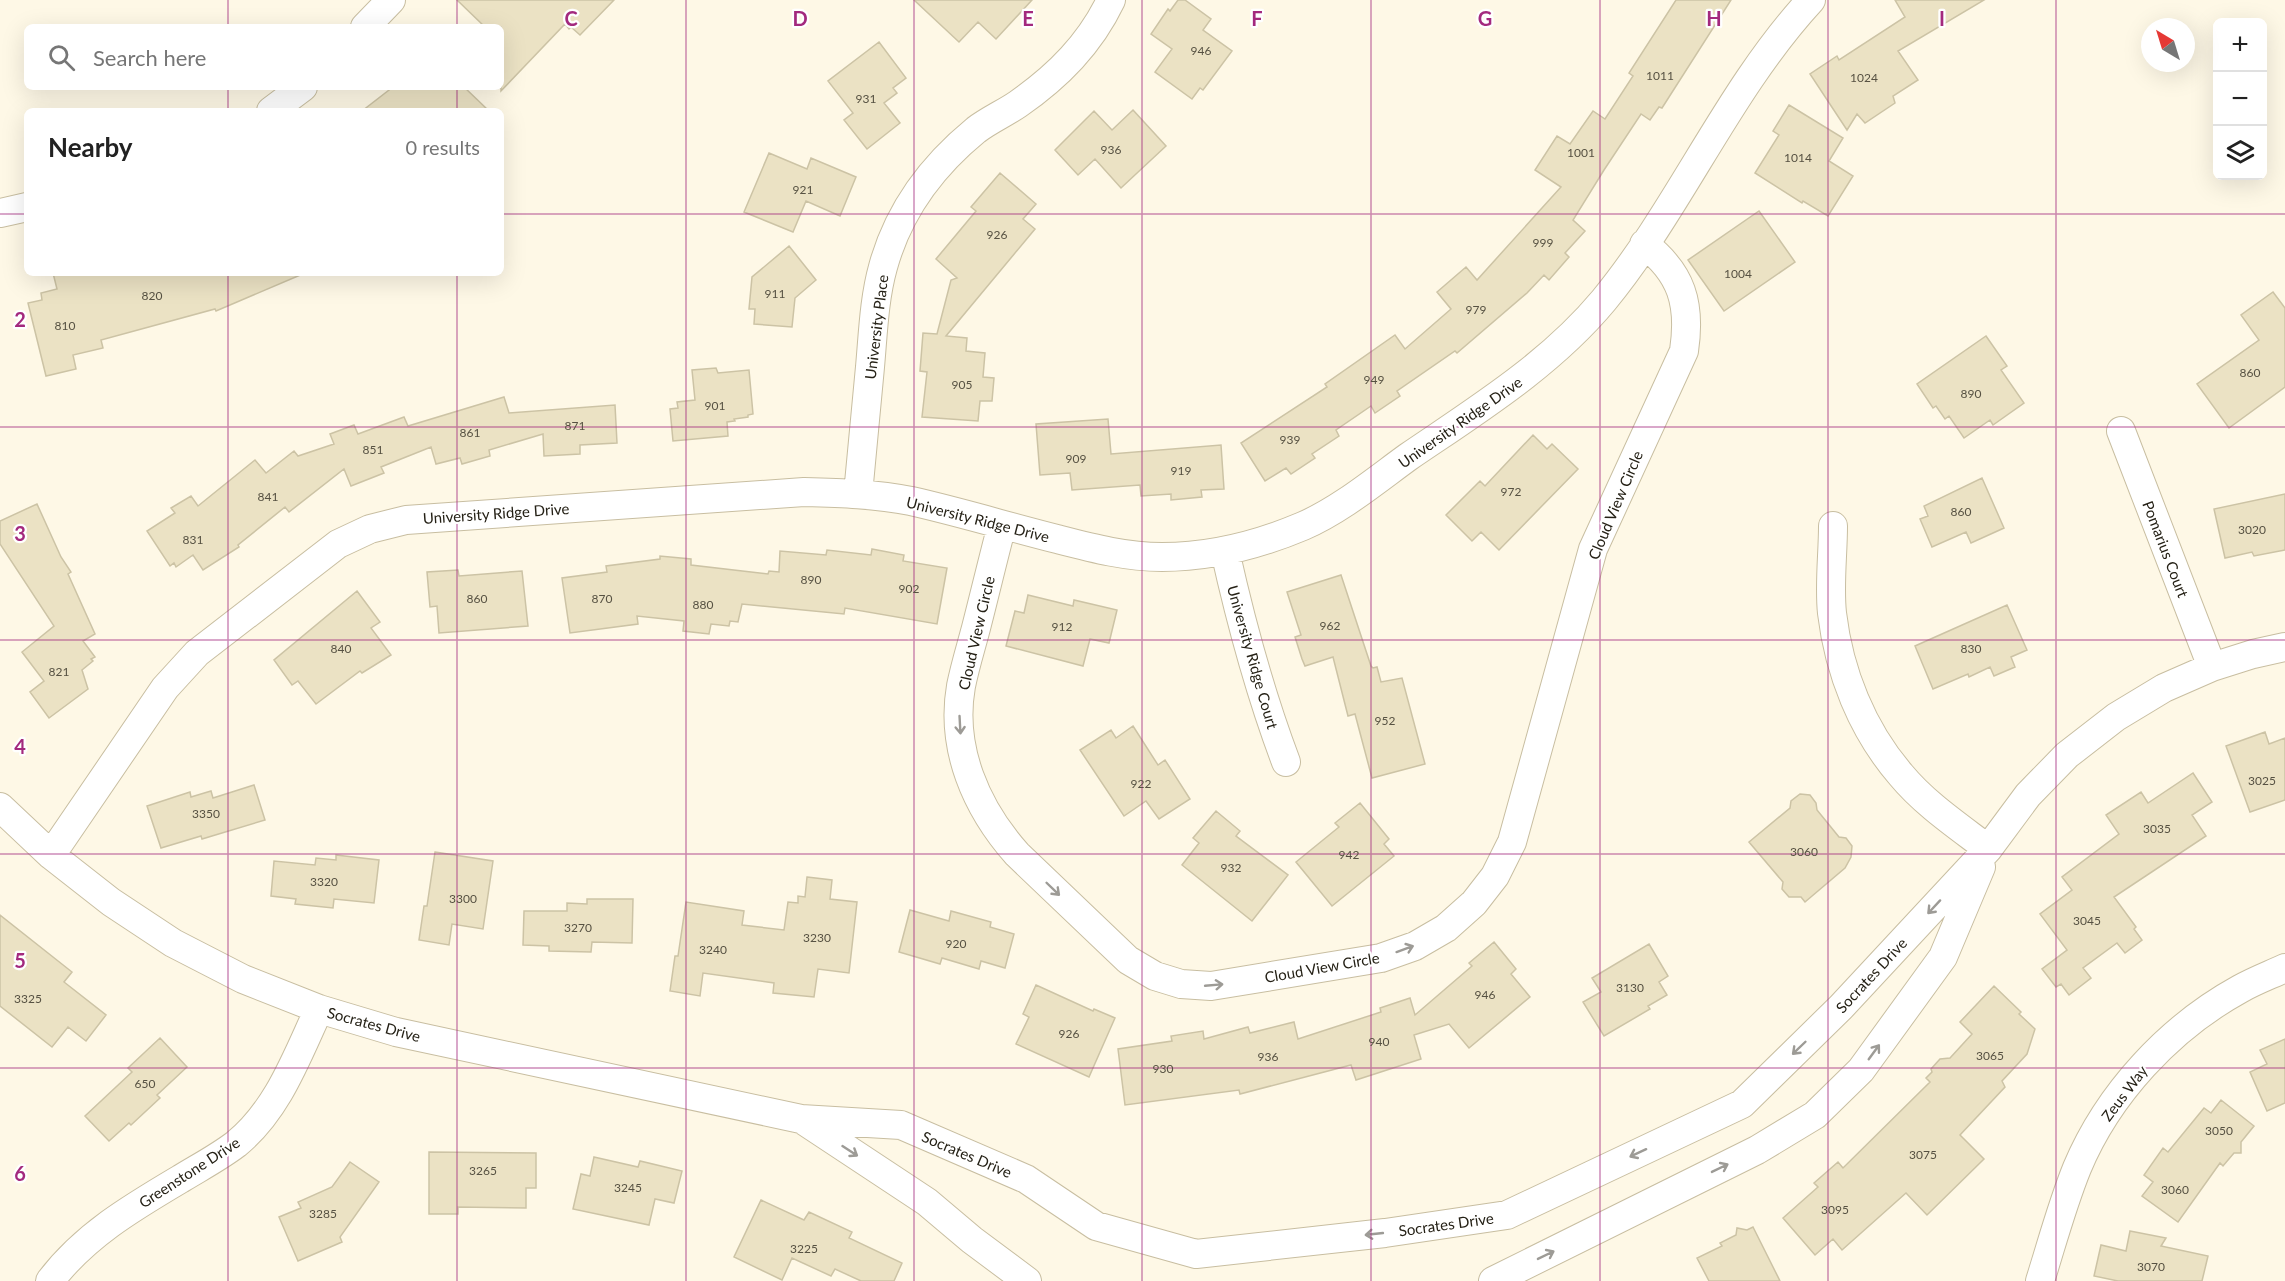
<!DOCTYPE html>
<html lang="en">
<head>
<meta charset="utf-8">
<style>
  :root { --surface:#fff; --page:#f6f6f6; --text:#222; --muted:#767676; --line:#e0e0e0 }
  body { margin:0; font-family:Lato,sans-serif; background:var(--page); color:var(--text) }
  .controls { position:absolute; right:18px; top:18px; display:grid; overflow:hidden; border-radius:9px; box-shadow:0 6px 24px #0002 }
  .controls button { width:54px; height:54px; display:grid; place-items:center; padding:0; border:0; border-bottom:2px solid var(--line); background:var(--surface); color:var(--text); font:30px sans-serif }
  .compass { position:absolute; left:2141px; top:18px; width:54px; height:54px; border-radius:50%; background:var(--surface); box-shadow:0 6px 24px #0002; rotate:322deg }
  .list { margin:0; padding:0; list-style:none }
  h2 { display:flex; justify-content:space-between; align-items:center; height:78px; margin:0; padding:0 24px; font-size:26px }
  h2 small { font-size:20px; font-weight:400; color:var(--muted) }
  .icon { flex:none; width:33px; height:33px; fill:none; stroke:currentColor; stroke-width:2; stroke-linecap:round; stroke-linejoin:round }
  .map { position:relative; flex:none; width:2285px; height:1281px; overflow:hidden }
  .search { position:absolute; background:var(--surface); box-shadow:0 6px 24px #0002; left:24px; top:24px; width:480px; height:66px; display:flex; align-items:center; gap:15px; box-sizing:border-box; padding:0 21px; border-radius:9px; color:var(--muted); font-size:22px }
  .panel { position:absolute; background:var(--surface); box-shadow:0 6px 24px #0002; left:24px; top:108px; width:480px; height:168px; border-radius:9px }
  .map>svg:first-child { display:block }
  .building { fill:#ebe2c4; stroke:#ccc3a5; stroke-width:1.5 }
  .lines { fill:none; stroke-linecap:round; stroke-linejoin:round }
  .minor-casing { stroke:#c8bea1; stroke-width:30 }
  .minor { stroke:#fff; stroke-width:28 }
  .oneway { stroke:#9d9b96 }
  .grid { fill:none; stroke:#a3297e; stroke-width:1.5; stroke-opacity:0.55 }
  .labels { text-anchor:middle; dominant-baseline:central; stroke-width:4.5; stroke-linejoin:round; paint-order:stroke }
  .number-label { font-size:12px; fill:#565142 }
  .street-label { font-size:15px; fill:#252116; stroke:#fff }
  .grid-label { font-size:20px; text-anchor:middle; font-weight:bold; fill:#a3297e; stroke:#fff; stroke-width:4.5; stroke-linejoin:round; paint-order:stroke }
</style>
</head>
<body>
<div class="map">
<svg width="2285" height="1281" viewBox="0 0 2285 1281">
  <rect width="100%" height="100%" fill="#fef8e6"/>
  <path class="building" d="M 457,0 L 614,0 L 580,35 L 571,27 L 569,29 L 565,24 L 501,91 L 501,27 L 485,27 Z
    M 914,0 L 1032,0 L 996,39 L 978,22 L 959,42 Z
    M 1178,0 L 1185,0 L 1211,19 L 1203,30 L 1232,51 L 1203,90 L 1200,88 L 1192,99 L 1155,72 L 1172,49 L 1151,34 L 1168,9 L 1170,11 Z
    M 1676,0 L 1731,0 L 1662,108 L 1659,107 L 1650,120 L 1641,114 L 1604,170 L 1573,220 L 1585,231 L 1565,253 L 1569,257 L 1549,280 L 1544,275 L 1527,293 L 1457,353 L 1455,351 L 1397,391 L 1400,396 L 1375,413 L 1371,406 L 1336,430 L 1339,436 L 1312,454 L 1315,458 L 1291,474 L 1286,468 L 1265,481 L 1241,443 L 1327,387 L 1325,384 L 1395,335 L 1405,349 L 1451,309 L 1437,292 L 1466,267 L 1477,280 L 1561,187 L 1535,170 L 1557,136 L 1570,144 L 1593,111 L 1605,119 L 1633,76 L 1629,73 Z
    M 1895,0 L 1984,0 L 1898,51 L 1918,80 L 1893,96 L 1895,103 L 1865,123 L 1857,114 L 1847,130 L 1810,74 L 1837,56 L 1839,60 L 1905,17 Z
    M 879,42 L 906,78 L 893,88 L 897,93 L 884,103 L 900,123 L 867,149 L 844,120 L 853,113 L 828,81 Z
    M 393,87 L 464,87 L 489,111 L 362,111 Z
    M 1789,105 L 1843,138 L 1829,161 L 1853,176 L 1828,216 L 1803,201 L 1802,203 L 1755,173 L 1779,135 L 1773,131 Z
    M 1133,110 L 1166,146 L 1121,188 L 1095,159 L 1078,175 L 1055,150 L 1094,111 L 1112,130 Z
    M 769,153 L 807,169 L 811,158 L 856,177 L 840,216 L 806,201 L 793,232 L 744,212 Z
    M 1000,173 L 1036,204 L 1023,219 L 1035,229 L 946,336 L 967,338 L 966,351 L 985,353 L 983,377 L 994,378 L 992,401 L 980,401 L 978,421 L 922,417 L 927,372 L 920,371 L 923,333 L 937,334 L 951,280 L 957,278 L 936,259 L 976,211 L 971,207 Z
    M 1759,211 L 1795,262 L 1724,311 L 1688,260 Z
    M 789,246 L 816,280 L 795,298 L 792,327 L 754,324 L 755,309 L 749,309 L 752,277 Z
    M 53,273 L 305,273 L 216,311 L 215,309 L 101,340 L 103,348 L 73,355 L 76,369 L 46,376 L 28,303 L 42,300 L 41,293 L 57,289 Z
    M 2273,292 L 2285,308 L 2285,387 L 2229,428 L 2197,384 L 2259,340 L 2241,315 Z
    M 1986,336 L 2007,366 L 2001,370 L 2024,403 L 1993,425 L 1990,420 L 1964,438 L 1949,416 L 1945,419 L 1936,406 L 1933,408 L 1917,384 Z
    M 716,368 L 718,373 L 749,370 L 753,414 L 748,415 L 748,417 L 734,419 L 735,421 L 727,422 L 728,436 L 673,441 L 670,409 L 678,408 L 677,402 L 695,400 L 692,370 Z
    M 504,397 L 509,413 L 615,405 L 617,443 L 580,445 L 580,454 L 544,456 L 543,434 L 489,450 L 490,456 L 462,464 L 460,458 L 436,464 L 431,447 L 381,467 L 384,473 L 351,486 L 344,469 L 289,512 L 285,507 L 238,545 L 239,547 L 203,570 L 193,555 L 176,567 L 174,563 L 170,566 L 147,531 L 175,513 L 171,508 L 191,496 L 198,506 L 255,460 L 266,473 L 294,451 L 298,456 L 334,444 L 330,434 L 354,425 L 358,434 L 404,417 L 408,426 Z
    M 1108,419 L 1111,454 L 1221,445 L 1224,489 L 1201,490 L 1202,497 L 1171,500 L 1171,494 L 1141,496 L 1140,485 L 1072,490 L 1070,473 L 1040,475 L 1036,424 Z
    M 1533,435 L 1547,449 L 1552,444 L 1578,469 L 1499,550 L 1481,532 L 1472,541 L 1446,515 L 1480,481 L 1485,486 Z
    M 1982,478 L 2004,528 L 1971,543 L 1966,532 L 1932,547 L 1920,519 L 1928,516 L 1924,506 Z
    M 2285,494 L 2285,550 L 2254,556 L 2252,552 L 2225,558 L 2214,509 Z
    M 37,504 L 61,557 L 71,572 L 68,574 L 95,634 L 83,641 L 95,657 L 91,659 L 93,661 L 82,670 L 88,689 L 49,718 L 30,692 L 44,681 L 22,652 L 54,626 L 0,544 L 0,521 Z
    M 872,549 L 904,555 L 903,561 L 947,568 L 937,624 L 845,608 L 844,614 L 742,604 L 738,622 L 730,621 L 729,626 L 711,624 L 709,634 L 683,631 L 684,621 L 637,616 L 638,624 L 570,633 L 562,578 L 607,572 L 606,566 L 660,559 L 660,556 L 691,559 L 691,565 L 768,574 L 769,571 L 779,572 L 780,551 L 826,555 L 827,550 L 871,555 Z
    M 458,570 L 459,576 L 522,571 L 528,626 L 439,633 L 437,606 L 430,607 L 427,572 Z
    M 1341,575 L 1371,666 L 1373,668 L 1377,667 L 1381,682 L 1402,678 L 1425,764 L 1372,778 L 1355,714 L 1348,716 L 1333,657 L 1305,666 L 1302,659 L 1295,637 L 1301,635 L 1287,592 Z
    M 357,591 L 380,622 L 371,628 L 391,655 L 362,673 L 360,671 L 316,704 L 298,681 L 292,685 L 274,660 Z
    M 1028,595 L 1073,606 L 1074,600 L 1117,610 L 1109,643 L 1090,639 L 1083,666 L 1006,646 L 1015,611 L 1024,613 Z
    M 2007,605 L 2027,650 L 2011,657 L 2015,667 L 1994,676 L 1990,667 L 1969,677 L 1968,674 L 1933,689 L 1915,646 Z
    M 1133,726 L 1158,765 L 1165,760 L 1190,799 L 1159,819 L 1146,801 L 1124,816 L 1080,750 L 1111,730 L 1116,738 Z
    M 2265,732 L 2269,744 L 2285,738 L 2285,800 L 2250,812 L 2226,746 Z
    M 2193,773 L 2212,802 L 2192,815 L 2206,836 L 2114,897 L 2136,927 L 2134,929 L 2142,940 L 2125,953 L 2117,943 L 2083,968 L 2091,978 L 2069,995 L 2061,984 L 2056,987 L 2042,969 L 2067,950 L 2040,914 L 2072,890 L 2062,877 L 2119,834 L 2106,815 L 2141,792 L 2148,803 Z
    M 254,785 L 265,820 L 202,839 L 201,836 L 161,848 L 147,806 L 190,792 L 191,797 L 211,791 L 213,798 Z
    M 1800,794 L 1810,795 L 1816,803 L 1817,810 L 1839,837 L 1846,838 L 1852,846 L 1851,857 L 1845,868 L 1805,902 L 1801,897 L 1789,897 L 1782,889 L 1783,882 L 1749,842 L 1790,808 L 1791,801 Z
    M 1360,803 L 1389,839 L 1384,844 L 1394,856 L 1332,906 L 1296,862 L 1339,827 L 1335,823 Z
    M 1216,811 L 1240,831 L 1236,836 L 1288,875 L 1252,921 L 1182,865 L 1199,843 L 1193,838 Z
    M 435,852 L 493,861 L 483,929 L 452,924 L 449,945 L 419,940 L 424,906 L 427,906 Z
    M 336,855 L 379,860 L 374,903 L 334,899 L 333,908 L 295,904 L 296,899 L 271,896 L 274,861 L 315,865 L 316,858 L 336,860 Z
    M 807,877 L 832,880 L 830,899 L 857,902 L 849,973 L 818,969 L 814,997 L 773,993 L 774,983 L 703,973 L 700,996 L 670,991 L 675,956 L 678,956 L 686,902 L 744,911 L 742,925 L 784,930 L 788,902 L 798,903 L 798,896 L 805,897 Z
    M 587,899 L 633,899 L 632,943 L 592,942 L 591,952 L 549,951 L 549,946 L 523,945 L 524,911 L 567,911 L 567,903 L 587,904 Z
    M 910,910 L 949,921 L 951,911 L 991,922 L 990,927 L 1014,934 L 1005,968 L 981,961 L 979,969 L 942,958 L 940,964 L 899,952 Z
    M 0,915 L 72,972 L 64,982 L 106,1015 L 86,1041 L 68,1027 L 52,1047 L 0,1006 Z
    M 1494,942 L 1516,969 L 1511,974 L 1530,997 L 1469,1048 L 1449,1024 L 1414,1035 L 1421,1059 L 1356,1080 L 1351,1065 L 1240,1094 L 1239,1090 L 1125,1105 L 1118,1049 L 1172,1041 L 1171,1036 L 1203,1031 L 1204,1039 L 1248,1027 L 1250,1033 L 1294,1022 L 1298,1039 L 1381,1012 L 1380,1008 L 1410,998 L 1415,1015 L 1472,966 L 1469,963 Z
    M 1649,944 L 1668,976 L 1659,982 L 1667,995 L 1648,1006 L 1650,1009 L 1604,1036 L 1583,1002 L 1601,992 L 1592,978 Z
    M 1036,985 L 1093,1011 L 1094,1009 L 1115,1018 L 1089,1077 L 1016,1044 L 1029,1017 L 1023,1014 Z
    M 1994,986 L 2021,1012 L 2019,1014 L 2035,1029 L 2027,1054 L 2002,1081 L 2005,1087 L 1960,1135 L 1984,1159 L 1927,1215 L 1906,1193 L 1842,1250 L 1833,1239 L 1815,1255 L 1783,1218 L 1818,1187 L 1814,1183 L 1838,1162 L 1843,1168 L 1930,1082 L 1926,1078 L 1932,1072 L 1931,1069 L 1940,1059 L 1950,1058 L 1972,1034 L 1960,1022 Z
    M 160,1038 L 187,1067 L 157,1095 L 160,1098 L 131,1125 L 129,1123 L 109,1141 L 85,1116 L 132,1072 L 128,1068 Z
    M 2285,1039 L 2285,1103 L 2267,1111 L 2250,1072 L 2267,1064 L 2260,1050 Z
    M 2221,1100 L 2254,1126 L 2241,1142 L 2241,1153 L 2234,1153 L 2223,1166 L 2220,1163 L 2178,1222 L 2142,1196 L 2153,1182 L 2144,1175 L 2163,1148 L 2168,1152 L 2204,1108 L 2211,1113 Z
    M 429,1152 L 536,1153 L 536,1188 L 526,1188 L 526,1208 L 458,1207 L 458,1214 L 429,1214 Z
    M 594,1157 L 638,1167 L 640,1161 L 682,1171 L 674,1203 L 655,1199 L 649,1225 L 573,1209 L 581,1174 L 590,1176 Z
    M 350,1162 L 379,1182 L 340,1237 L 342,1242 L 298,1261 L 279,1217 L 301,1208 L 298,1202 L 332,1187 Z
    M 761,1200 L 804,1220 L 809,1212 L 852,1232 L 849,1238 L 902,1263 L 894,1281 L 861,1281 L 835,1269 L 831,1276 L 792,1258 L 782,1280 L 734,1257 Z
    M 1753,1227 L 1780,1281 L 1709,1281 L 1697,1258 L 1722,1246 L 1720,1243 L 1736,1235 L 1737,1228 L 1747,1230 Z
    M 2130,1231 L 2166,1238 L 2161,1246 L 2208,1256 L 2202,1281 L 2118,1281 L 2094,1276 L 2101,1245 L 2126,1251 Z"/>
  <g class="lines">
    <defs>
      <path id="minor" d="M 365,27 L 391,0
        M 271,111 L 303,87
        M 0,213 L 27,207
        M 2121,431 L 2212,667
        M 858,494 C 862,451 866,409 870,367 C 873,334 874,299 883,267 C 898,212 932,166 976,130 C 989,120 1005,113 1018,104 C 1058,76 1090,44 1111,0
        M 1002,525 C 993,559 985,593 976,628 C 971,647 965,666 961,686 C 950,748 976,808 1017,854 L 1128,960 L 1155,976 L 1181,984 L 1211,986 L 1381,958 L 1415,946 L 1446,928 L 1474,903 L 1495,876 L 1512,842 L 1593,549 L 1684,351 C 1691,304 1682,273 1644,244
        M 1833,526 C 1833,554 1829,585 1832,613 C 1839,672 1862,730 1901,775 C 1925,804 1958,826 1988,849
        M 1225,551 C 1241,623 1260,693 1286,762
        M 0,807 L 51,855 L 111,902 L 173,943 L 243,979 L 319,1009 L 396,1032 L 801,1119 L 901,1125 L 1026,1179 L 1096,1226 L 1196,1254 L 1385,1233 L 1507,1215 L 1742,1104 L 1841,1007 L 1988,849 L 2028,795 L 2067,755 L 2116,717 L 2164,688 L 2212,667 L 2253,654 L 2285,647
        M 51,855 L 165,688 L 197,653 L 338,544 L 370,529 L 406,520 L 804,492 C 840,493 876,494 911,501 C 960,512 1009,527 1057,539 C 1092,548 1126,557 1162,557 C 1211,557 1258,545 1303,526 C 1340,510 1375,481 1408,457 C 1477,410 1550,365 1604,300 C 1681,206 1728,90 1811,0
        M 803,1120 L 927,1202 L 972,1240 L 1027,1281
        M 50,1281 C 85,1235 133,1207 182,1178 C 200,1167 219,1157 236,1144 C 278,1110 297,1056 319,1009
        M 1493,1281 L 1757,1150 L 1815,1115 L 1861,1070 L 1943,957 L 1981,867
        M 2040,1281 C 2052,1243 2062,1205 2077,1168 C 2108,1094 2169,1028 2240,989 C 2254,981 2270,975 2285,968"/>
    </defs>
    <use href="#minor" class="minor-casing"/>
    <use href="#minor" class="minor"/>
  </g>
  <defs><path id="oneway-shaft" d="M-6 0H5M1.5-3L5.5 0L1.5 3" fill="none" stroke-width="1.6" stroke-linecap="round" stroke-linejoin="round" transform="scale(1.5)"/></defs>
  <g class="oneway">
    <use href="#oneway-shaft" transform="translate(960 725) rotate(87)"/>
    <use href="#oneway-shaft" transform="translate(1053 889) rotate(44)"/>
    <use href="#oneway-shaft" transform="translate(1934 907) rotate(133)"/>
    <use href="#oneway-shaft" transform="translate(1405 949) rotate(-20)"/>
    <use href="#oneway-shaft" transform="translate(1214 985) rotate(-5)"/>
    <use href="#oneway-shaft" transform="translate(1799 1048) rotate(136)"/>
    <use href="#oneway-shaft" transform="translate(1874 1052) rotate(-54)"/>
    <use href="#oneway-shaft" transform="translate(850 1151) rotate(33)"/>
    <use href="#oneway-shaft" transform="translate(1638 1153) rotate(155)"/>
    <use href="#oneway-shaft" transform="translate(1720 1168) rotate(-26)"/>
    <use href="#oneway-shaft" transform="translate(1374 1234) rotate(174)"/>
    <use href="#oneway-shaft" transform="translate(1546 1255) rotate(-26)"/>
  </g>
  <path class="grid" d="M 228,0 L 228,27M 457,0 L 457,27M 686,0 L 686,1281M 914,0 L 914,1281M 1142,0 L 1142,1281M 1371,0 L 1371,1281M 1600,0 L 1600,1281M 1828,0 L 1828,1281M 2056,0 L 2056,1281M 228,87 L 228,111M 457,87 L 457,111M 0,214 L 27,214M 501,214 L 2285,214M 228,273 L 228,1281M 457,273 L 457,1281M 0,427 L 2285,427M 0,640 L 2285,640M 0,854 L 2285,854M 0,1068 L 2285,1068"/>
  <g class="labels">
    <g class="number-label">
      <text x="1201" y="50">946</text>
      <text x="1660" y="75">1011</text>
      <text x="1864" y="77">1024</text>
      <text x="866" y="98">931</text>
      <text x="1111" y="149">936</text>
      <text x="1581" y="152">1001</text>
      <text x="1798" y="157">1014</text>
      <text x="803" y="189">921</text>
      <text x="997" y="234">926</text>
      <text x="1543" y="242">999</text>
      <text x="1738" y="273">1004</text>
      <text x="775" y="293">911</text>
      <text x="152" y="295">820</text>
      <text x="1476" y="309">979</text>
      <text x="65" y="325">810</text>
      <text x="2250" y="372">860</text>
      <text x="1374" y="379">949</text>
      <text x="962" y="384">905</text>
      <text x="1971" y="393">890</text>
      <text x="715" y="405">901</text>
      <text x="575" y="425">871</text>
      <text x="470" y="432">861</text>
      <text x="1290" y="439">939</text>
      <text x="373" y="449">851</text>
      <text x="1076" y="458">909</text>
      <text x="1181" y="470">919</text>
      <text x="1511" y="491">972</text>
      <text x="268" y="496">841</text>
      <text x="1961" y="511">860</text>
      <text x="2252" y="529">3020</text>
      <text x="193" y="539">831</text>
      <text x="811" y="579">890</text>
      <text x="909" y="588">902</text>
      <text x="477" y="598">860</text>
      <text x="602" y="598">870</text>
      <text x="703" y="604">880</text>
      <text x="1330" y="625">962</text>
      <text x="1062" y="626">912</text>
      <text x="341" y="648">840</text>
      <text x="1971" y="648">830</text>
      <text x="59" y="671">821</text>
      <text x="1385" y="720">952</text>
      <text x="2262" y="780">3025</text>
      <text x="1141" y="783">922</text>
      <text x="206" y="813">3350</text>
      <text x="2157" y="828">3035</text>
      <text x="1804" y="851">3060</text>
      <text x="1349" y="854">942</text>
      <text x="1231" y="867">932</text>
      <text x="324" y="881">3320</text>
      <text x="463" y="898">3300</text>
      <text x="2087" y="920">3045</text>
      <text x="578" y="927">3270</text>
      <text x="817" y="937">3230</text>
      <text x="956" y="943">920</text>
      <text x="713" y="949">3240</text>
      <text x="1630" y="987">3130</text>
      <text x="1485" y="994">946</text>
      <text x="28" y="998">3325</text>
      <text x="1069" y="1033">926</text>
      <text x="1379" y="1041">940</text>
      <text x="1990" y="1055">3065</text>
      <text x="1268" y="1056">936</text>
      <text x="1163" y="1068">930</text>
      <text x="145" y="1083">650</text>
      <text x="2219" y="1130">3050</text>
      <text x="1923" y="1154">3075</text>
      <text x="483" y="1170">3265</text>
      <text x="628" y="1187">3245</text>
      <text x="2175" y="1189">3060</text>
      <text x="1835" y="1209">3095</text>
      <text x="323" y="1213">3285</text>
      <text x="804" y="1248">3225</text>
      <text x="2151" y="1266">3070</text>
    </g>
    <g class="street-label">
      <text transform="translate(876 327) rotate(-83)">University Place</text>
      <text transform="translate(1460 422) rotate(-35)">University Ridge Drive</text>
      <text transform="translate(1615 505) rotate(-67)">Cloud View Circle</text>
      <text transform="translate(496 513) rotate(-4)">University Ridge Drive</text>
      <text transform="translate(978 519) rotate(14)">University Ridge Drive</text>
      <text transform="translate(2166 549) rotate(69)">Pomarius Court</text>
      <text transform="translate(976 633) rotate(-77)">Cloud View Circle</text>
      <text transform="translate(1253 657) rotate(74)">University Ridge Court</text>
      <text transform="translate(1322 967) rotate(-10)">Cloud View Circle</text>
      <text transform="translate(1871 975) rotate(-47)">Socrates Drive</text>
      <text transform="translate(374 1024) rotate(15)">Socrates Drive</text>
      <text transform="translate(2124 1093) rotate(-53)">Zeus Way</text>
      <text transform="translate(967 1154) rotate(23)">Socrates Drive</text>
      <text transform="translate(189 1172) rotate(-33)">Greenstone Drive</text>
      <text transform="translate(1446 1224) rotate(-8)">Socrates Drive</text>
    </g>
  </g>
  <g class="grid-label">
    <text x="571" y="26">C</text>
    <text x="800" y="26">D</text>
    <text x="1028" y="26">E</text>
    <text x="1257" y="26">F</text>
    <text x="1485" y="26">G</text>
    <text x="1714" y="26">H</text>
    <text x="1942" y="26">I</text>
    <text x="20" y="327">2</text>
    <text x="20" y="541">3</text>
    <text x="20" y="754">4</text>
    <text x="20" y="968">5</text>
    <text x="20" y="1181">6</text>
  </g>
</svg>
<div class="controls">
<button>+</button>
<button>−</button>
<button><svg class="icon" aria-label="layers" viewBox="0 0 24 24"><path d="M12 4l9 5-9 5-9-5zM3 14l9 5 9-5"/></svg></button>
</div>
<svg class="compass" viewBox="-18 -18 36 36"><path d="M0-13l5 13h-10z" fill="#e53935"/><path d="M0 13l5-13h-10z" fill="#767676"/></svg>
<div class="search"><svg class="icon" aria-label="search" viewBox="0 0 24 24"><circle cx="10" cy="10" r="6"/><path d="M15 15l6 6"/></svg>Search here</div>
<section class="panel">
<h2>Nearby<small>0 results</small></h2>
<ul class="list">
</ul>
</section>
</div>
</body>
</html>
